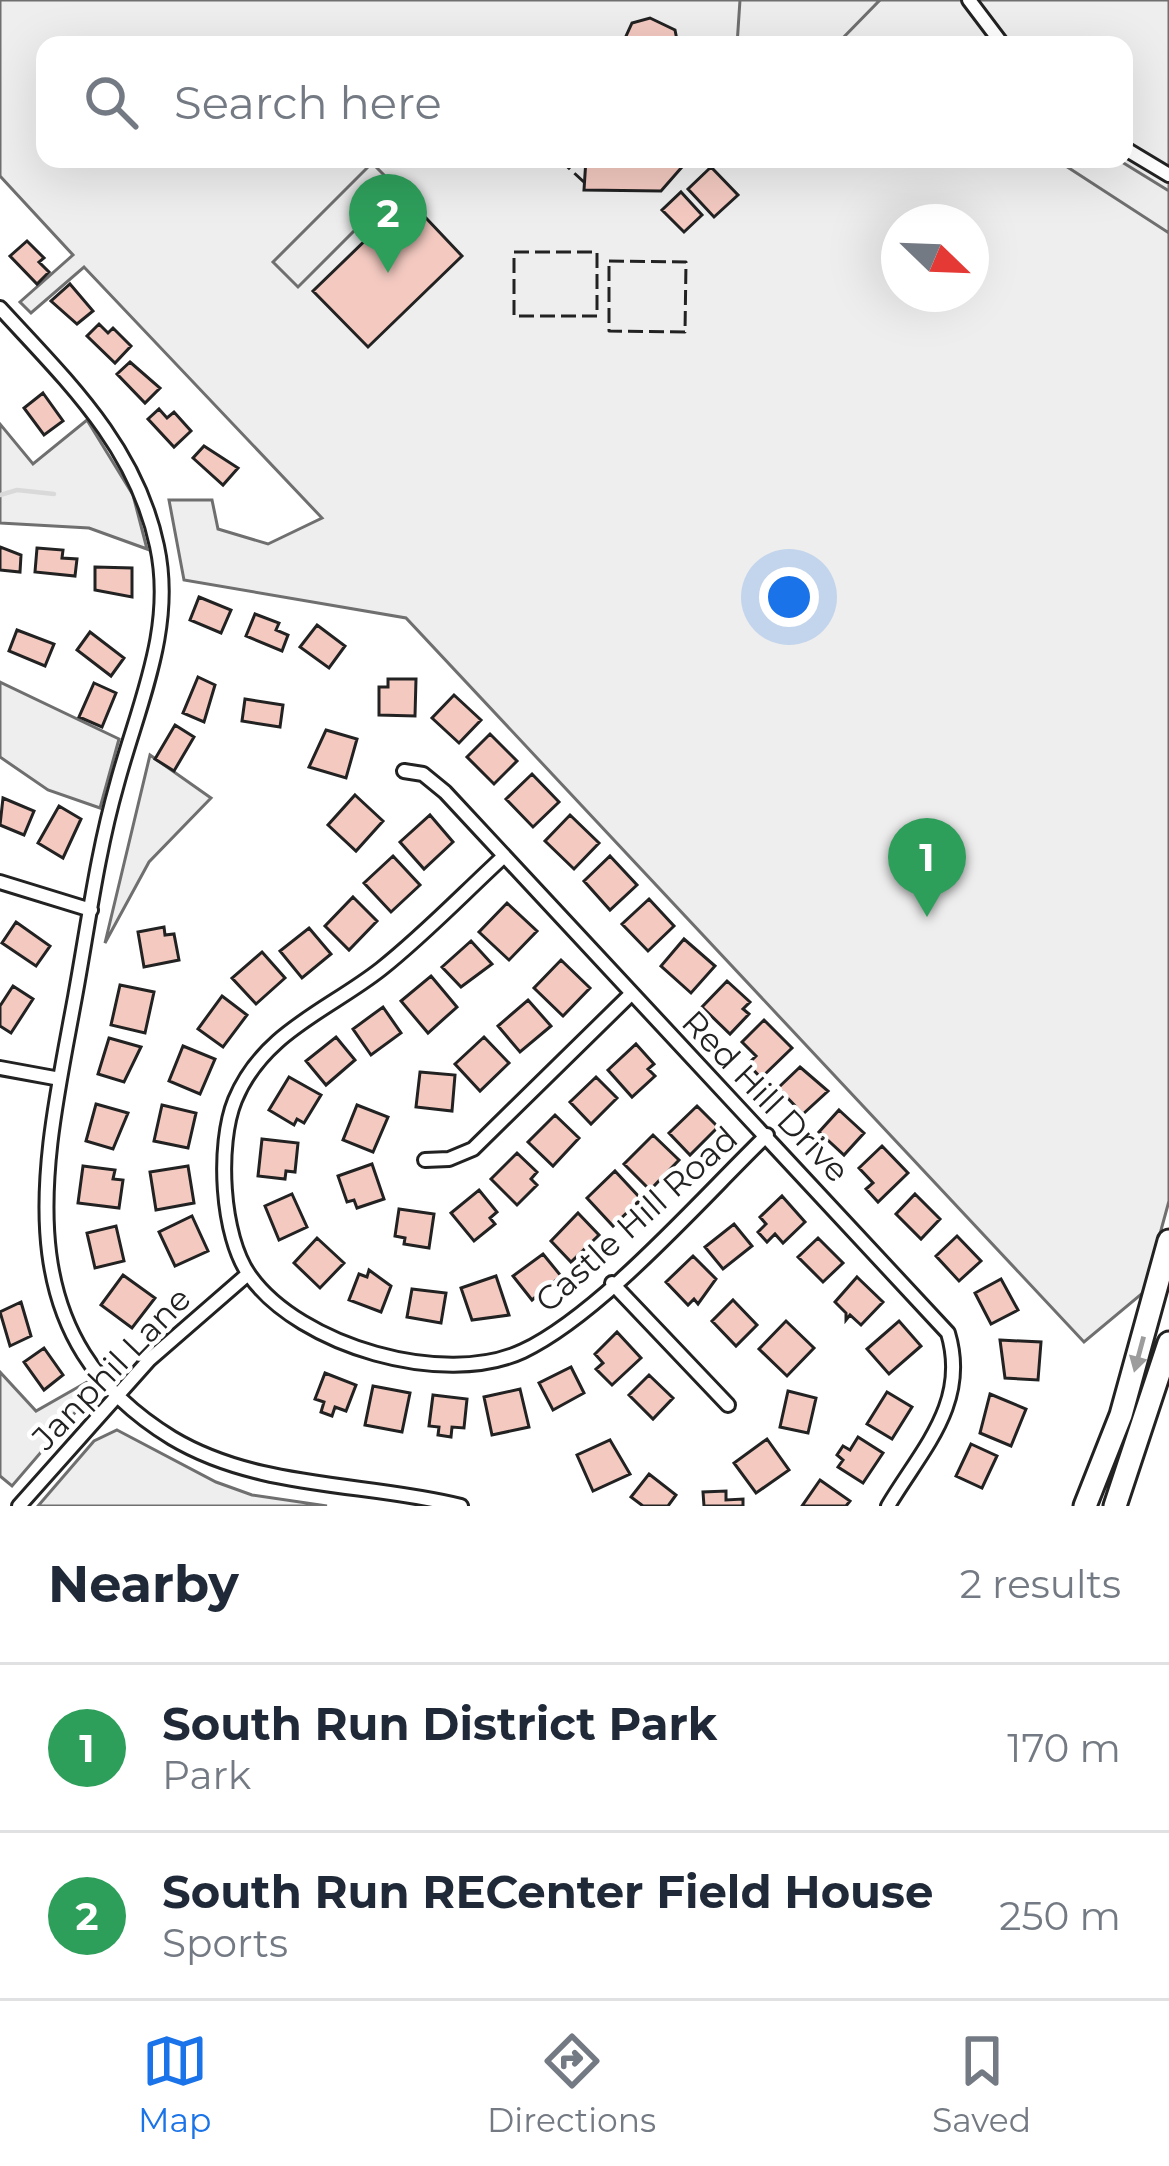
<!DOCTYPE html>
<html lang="en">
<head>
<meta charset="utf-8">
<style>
  :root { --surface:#fff; --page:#f6f6f7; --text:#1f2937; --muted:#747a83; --line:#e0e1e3; --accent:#1a73e8 }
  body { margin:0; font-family:Montserrat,sans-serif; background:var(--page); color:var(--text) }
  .compass { position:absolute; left:881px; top:204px; width:108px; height:108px; border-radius:50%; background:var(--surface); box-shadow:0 12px 48px #0002; rotate:113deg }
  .you { position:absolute; left:789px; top:597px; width:42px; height:42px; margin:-30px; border:9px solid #fff; border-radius:50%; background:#1a73e8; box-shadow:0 0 0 18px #1a73e833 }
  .badge { display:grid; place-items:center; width:78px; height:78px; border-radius:50%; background:var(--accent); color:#fff; font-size:39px; font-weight:700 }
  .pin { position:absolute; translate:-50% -99px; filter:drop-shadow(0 3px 6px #0008) }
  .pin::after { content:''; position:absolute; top:63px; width:42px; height:36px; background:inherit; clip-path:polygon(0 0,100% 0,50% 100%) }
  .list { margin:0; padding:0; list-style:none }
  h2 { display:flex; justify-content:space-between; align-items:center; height:156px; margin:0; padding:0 48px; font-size:51px }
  h2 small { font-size:39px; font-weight:400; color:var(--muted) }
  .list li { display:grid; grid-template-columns:78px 1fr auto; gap:36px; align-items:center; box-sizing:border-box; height:168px; padding:0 48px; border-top:3px solid var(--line) }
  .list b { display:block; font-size:45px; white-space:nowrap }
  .list p { margin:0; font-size:39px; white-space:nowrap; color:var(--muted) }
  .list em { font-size:39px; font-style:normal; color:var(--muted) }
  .icon { flex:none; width:66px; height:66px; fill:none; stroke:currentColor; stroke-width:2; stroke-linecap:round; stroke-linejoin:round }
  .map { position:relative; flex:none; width:1169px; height:1506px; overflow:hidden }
  .search { position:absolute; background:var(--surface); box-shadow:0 12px 48px #0002; left:36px; right:36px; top:36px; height:132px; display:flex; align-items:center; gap:30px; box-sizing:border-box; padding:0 42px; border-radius:24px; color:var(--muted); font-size:45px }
  .sheet { height:492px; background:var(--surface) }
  nav { display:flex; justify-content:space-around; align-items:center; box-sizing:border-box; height:168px; border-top:3px solid var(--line); background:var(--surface); font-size:33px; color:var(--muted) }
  nav a { display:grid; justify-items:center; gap:6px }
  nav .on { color:var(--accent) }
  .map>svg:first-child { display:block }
  .green { fill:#eee; stroke:#6f6f6f; stroke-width:3; fill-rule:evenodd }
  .parking { fill:#ededed; stroke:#6f6f6f; stroke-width:3 }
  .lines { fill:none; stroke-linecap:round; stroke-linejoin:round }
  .stream { stroke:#d9d9d9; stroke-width:4.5 }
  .building { fill:#f3c9c0; stroke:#222; stroke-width:3 }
  .minor-casing { stroke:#222; stroke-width:18 }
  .trunk-casing { stroke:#222; stroke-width:27 }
  .minor { stroke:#fff; stroke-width:12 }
  .trunk { stroke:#fff; stroke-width:21 }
  .fence { stroke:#222; stroke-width:3; stroke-dasharray:15 6; stroke-linecap:butt }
  .oneway { fill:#9c9c9c }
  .labels { text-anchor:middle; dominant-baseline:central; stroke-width:9; stroke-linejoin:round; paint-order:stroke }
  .street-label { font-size:33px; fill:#222; stroke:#fff }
</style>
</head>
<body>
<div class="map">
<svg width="1169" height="1506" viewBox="0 0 1169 1506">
  <rect width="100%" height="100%" fill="#fff"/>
  <path class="green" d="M 0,0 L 1169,0 L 1169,1201 L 1144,1292 L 1084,1342 L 406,618 L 184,580 L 169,500 L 212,500 L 218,529 L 268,544 L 322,518 L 84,267 L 31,313 L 20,302 L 73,255 L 0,176 ZM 45,45 L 1124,45 L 1124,159 L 45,159 ZM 899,222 L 971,222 L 971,294 L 899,294 Z
    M 87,420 L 133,495 L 147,549 L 89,528 L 0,523 L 0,424 L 33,464 Z
    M 0,682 L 119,739 L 100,808 L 48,790 L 0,757 Z
    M 150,755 L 211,798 L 149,862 L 105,943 Z
    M 0,1372 L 36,1411 L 87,1382 L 84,1402 L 12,1486 L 0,1476 Z
    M 117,1430 L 216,1482 L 252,1495 L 327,1506 L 38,1506 L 94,1441 Z"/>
  <path class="parking" d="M 740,0 L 880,0 L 836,45 L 737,45 Z
    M 1055,159 L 1117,159 L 1169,191 L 1169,233 Z
    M 372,163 L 397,188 L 298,287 L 273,262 Z"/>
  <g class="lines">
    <path class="stream" d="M 0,495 L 17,490 L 54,494"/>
  </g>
  <path class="building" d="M 650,18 L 675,30 L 678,45 L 622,45 L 632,23 Z
    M 586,159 L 689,159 L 661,191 L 584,190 Z
    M 711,167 L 738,195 L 714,217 L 688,189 Z
    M 681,192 L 702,215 L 684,232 L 662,210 Z
    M 408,199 L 462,256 L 368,347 L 313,291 Z
    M 27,241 L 44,258 L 39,262 L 49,272 L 37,284 L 10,256 Z
    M 70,284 L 93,311 L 77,324 L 51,301 Z
    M 99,324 L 108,333 L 113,328 L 131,346 L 115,363 L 87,336 Z
    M 130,362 L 160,388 L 145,403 L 117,374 Z
    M 43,393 L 63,421 L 44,435 L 24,408 Z
    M 159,409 L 167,418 L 174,412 L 191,431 L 174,447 L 148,419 Z
    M 204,446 L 238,468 L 223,485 L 193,458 Z
    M 0,547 L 21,555 L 20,572 L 0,570 Z
    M 37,548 L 63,550 L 62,558 L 77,559 L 75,576 L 35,572 Z
    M 95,567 L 132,568 L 132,597 L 95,590 Z
    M 199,597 L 231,610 L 221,633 L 190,620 Z
    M 255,614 L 279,623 L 276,630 L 288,635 L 282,651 L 246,636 Z
    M 317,625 L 345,646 L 329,668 L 300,647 Z
    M 17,630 L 54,644 L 45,666 L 9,651 Z
    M 90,632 L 124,658 L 111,676 L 77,650 Z
    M 198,677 L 215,685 L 204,722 L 183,713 Z
    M 388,679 L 416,679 L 415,716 L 379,715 L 379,687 L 388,687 Z
    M 94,683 L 116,693 L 102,727 L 79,717 Z
    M 454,695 L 481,720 L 459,743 L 432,718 Z
    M 245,699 L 283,705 L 280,727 L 242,721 Z
    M 175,725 L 194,737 L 174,771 L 155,759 Z
    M 326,730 L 357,739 L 346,778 L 309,767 Z
    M 490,734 L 517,761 L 494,784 L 467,757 Z
    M 532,774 L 559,802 L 533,827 L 506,799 Z
    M 355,795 L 383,821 L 356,851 L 328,825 Z
    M 3,798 L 34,811 L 24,835 L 0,825 Z
    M 59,806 L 81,819 L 63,858 L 38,843 Z
    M 430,815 L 453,842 L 424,869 L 400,842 Z
    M 570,815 L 599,843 L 574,869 L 545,841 Z
    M 393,856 L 420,885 L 391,912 L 364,883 Z
    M 610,856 L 637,885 L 610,910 L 584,881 Z
    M 353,897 L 377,921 L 349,950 L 325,926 Z
    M 649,899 L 674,926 L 648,951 L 622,924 Z
    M 507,903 L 537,931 L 509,960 L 479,932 Z
    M 16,922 L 50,946 L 36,966 L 2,943 Z
    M 164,927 L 165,935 L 174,934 L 179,960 L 144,967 L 138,932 Z
    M 309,928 L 331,954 L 302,978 L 280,951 Z
    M 684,939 L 715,966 L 691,993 L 661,966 Z
    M 471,941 L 492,964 L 461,987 L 442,967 Z
    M 262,952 L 285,978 L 256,1004 L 232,978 Z
    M 561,960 L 590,988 L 563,1016 L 534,988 Z
    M 431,976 L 457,1007 L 428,1033 L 401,1001 Z
    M 727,981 L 750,1002 L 743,1009 L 749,1014 L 730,1034 L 702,1007 Z
    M 120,985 L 154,992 L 145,1033 L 111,1025 Z
    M 13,986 L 33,999 L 11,1033 L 0,1026 L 0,1006 Z
    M 222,996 L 247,1015 L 223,1047 L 198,1029 Z
    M 528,1000 L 551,1026 L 520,1052 L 498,1026 Z
    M 383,1007 L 401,1033 L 371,1055 L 353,1029 Z
    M 764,1020 L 792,1048 L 761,1078 L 748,1064 L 756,1056 L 742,1042 Z
    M 336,1037 L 355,1060 L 326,1085 L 306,1061 Z
    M 484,1037 L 509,1063 L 480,1091 L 455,1064 Z
    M 109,1038 L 141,1047 L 124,1082 L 98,1074 Z
    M 636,1044 L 654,1064 L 648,1069 L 655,1076 L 632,1097 L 608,1070 Z
    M 183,1046 L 215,1059 L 200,1094 L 169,1081 Z
    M 800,1067 L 828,1091 L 803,1114 L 778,1088 Z
    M 420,1072 L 455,1075 L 452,1111 L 416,1107 Z
    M 289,1077 L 321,1095 L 304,1123 L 297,1119 L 294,1125 L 269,1110 Z
    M 596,1077 L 617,1098 L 591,1124 L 570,1102 Z
    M 96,1104 L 128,1113 L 113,1149 L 86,1141 Z
    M 162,1105 L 196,1113 L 188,1148 L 154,1141 Z
    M 357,1105 L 388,1117 L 373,1152 L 343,1140 Z
    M 697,1106 L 718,1127 L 690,1155 L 669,1133 Z
    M 839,1110 L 864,1133 L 844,1155 L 819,1132 Z
    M 555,1115 L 579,1138 L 553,1166 L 528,1142 Z
    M 653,1135 L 679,1160 L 650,1190 L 624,1164 Z
    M 262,1139 L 298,1143 L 295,1172 L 286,1171 L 285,1179 L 258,1176 Z
    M 882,1146 L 908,1173 L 878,1202 L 866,1189 L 873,1183 L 859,1168 Z
    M 517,1153 L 537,1172 L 531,1179 L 537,1185 L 517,1205 L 491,1179 Z
    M 372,1164 L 384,1199 L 357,1208 L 354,1200 L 347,1202 L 338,1176 Z
    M 83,1166 L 115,1170 L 113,1179 L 123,1180 L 119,1208 L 78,1203 Z
    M 188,1166 L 194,1203 L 156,1210 L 150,1172 Z
    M 615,1171 L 641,1199 L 613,1226 L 587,1198 Z
    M 479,1190 L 497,1212 L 490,1218 L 495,1224 L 474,1241 L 451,1213 Z
    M 292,1194 L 307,1227 L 279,1240 L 265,1206 Z
    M 915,1194 L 940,1219 L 921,1239 L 896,1214 Z
    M 782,1196 L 805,1222 L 783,1243 L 775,1234 L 767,1242 L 758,1232 L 766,1224 L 760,1217 Z
    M 399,1209 L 434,1214 L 429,1248 L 404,1244 L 405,1238 L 395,1236 Z
    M 578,1213 L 599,1235 L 571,1262 L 551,1241 Z
    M 192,1216 L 208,1251 L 175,1266 L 159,1232 Z
    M 734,1224 L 752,1246 L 723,1269 L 705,1247 Z
    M 116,1226 L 124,1261 L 95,1268 L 87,1233 Z
    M 957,1236 L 981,1261 L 959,1281 L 936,1256 Z
    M 317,1238 L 344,1263 L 320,1288 L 294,1263 Z
    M 818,1238 L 843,1263 L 823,1282 L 798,1257 Z
    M 543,1254 L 561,1276 L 532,1300 L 513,1276 Z
    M 693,1256 L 716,1279 L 698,1304 L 694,1299 L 688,1305 L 666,1282 Z
    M 369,1270 L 391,1286 L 381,1312 L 349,1300 L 359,1274 L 367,1277 Z
    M 123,1275 L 155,1298 L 132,1328 L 101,1305 Z
    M 496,1276 L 509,1315 L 472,1320 L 461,1288 Z
    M 857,1277 L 883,1302 L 861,1325 L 850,1315 L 846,1320 L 846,1313 L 835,1302 Z
    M 1001,1279 L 1018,1310 L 991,1324 L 975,1293 Z
    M 412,1289 L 446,1293 L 441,1323 L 407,1317 Z
    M 733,1300 L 757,1325 L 736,1346 L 712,1321 Z
    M 21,1302 L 31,1336 L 10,1346 L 0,1312 Z
    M 786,1321 L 814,1348 L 787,1376 L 759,1349 Z
    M 899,1321 L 921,1346 L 889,1374 L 867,1349 Z
    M 617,1332 L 641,1358 L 612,1385 L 596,1369 L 603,1363 L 595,1354 Z
    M 1000,1340 L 1041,1342 L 1038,1380 L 1005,1378 Z
    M 44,1348 L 63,1375 L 44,1390 L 24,1362 Z
    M 571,1367 L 584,1393 L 553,1410 L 539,1383 Z
    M 325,1373 L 356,1385 L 346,1411 L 335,1407 L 332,1416 L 321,1412 L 324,1402 L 315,1399 Z
    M 649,1375 L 673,1398 L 653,1419 L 629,1395 Z
    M 373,1386 L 410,1393 L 402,1432 L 365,1425 Z
    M 520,1389 L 529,1427 L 492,1435 L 484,1397 Z
    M 788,1391 L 816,1398 L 808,1433 L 780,1427 Z
    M 887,1392 L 912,1407 L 892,1439 L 867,1424 Z
    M 990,1394 L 1026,1409 L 1011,1446 L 980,1433 Z
    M 433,1395 L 467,1399 L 464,1428 L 452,1427 L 451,1437 L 438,1435 L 439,1427 L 429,1426 Z
    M 858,1437 L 883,1453 L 863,1483 L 838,1467 L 843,1460 L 837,1455 L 843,1446 L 850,1450 Z
    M 767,1439 L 789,1470 L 756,1493 L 734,1463 Z
    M 610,1440 L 630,1474 L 593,1491 L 577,1455 Z
    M 971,1444 L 997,1456 L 982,1488 L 956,1476 Z
    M 649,1474 L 676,1495 L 668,1506 L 643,1506 L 631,1497 Z
    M 820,1480 L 850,1501 L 846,1506 L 802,1506 Z
    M 726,1491 L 726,1500 L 743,1499 L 743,1506 L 704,1506 L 703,1492 Z"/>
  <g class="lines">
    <defs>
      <path id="minor" d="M 969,0 L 1003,45
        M 1124,148 L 1169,175
        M 0,308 C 67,381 136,446 157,546 C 175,629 138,705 117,784 C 97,854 88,926 75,997 C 45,1161 0,1333 172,1438 C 259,1490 366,1482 461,1506
        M 404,771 L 423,774 L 445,792 L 948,1333 C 969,1403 922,1449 888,1506
        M 502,858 C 462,895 424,935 381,969 C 329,1010 263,1032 235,1100 C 217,1144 221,1236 250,1276 C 300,1346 444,1388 523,1351 C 601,1314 702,1198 767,1135
        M 0,882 L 91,910
        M 0,1068 L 60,1079
        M 425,1160 L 449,1159 L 473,1149 L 631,994
        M 612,1283 L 728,1405
        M 19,1506 L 149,1360 L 248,1274"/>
      <path id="trunk" d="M 1085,1506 L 1121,1415 L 1169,1241
        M 1115,1506 L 1169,1343"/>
    </defs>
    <use href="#minor" class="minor-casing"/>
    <use href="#trunk" class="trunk-casing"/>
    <use href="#minor" class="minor"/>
    <use href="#trunk" class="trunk"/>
    <path class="fence" d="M 559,159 L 585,183
      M 514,252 L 597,252 L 597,316 L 514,316 Z
      M 609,261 L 686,262 L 685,332 L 609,331 Z"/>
  </g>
  <defs><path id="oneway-solid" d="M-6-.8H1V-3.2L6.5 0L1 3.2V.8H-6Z" transform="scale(3)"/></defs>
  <use class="oneway" href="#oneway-solid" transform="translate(1139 1354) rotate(105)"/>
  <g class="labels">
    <g class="street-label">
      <text transform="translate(766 1096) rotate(46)">Red Hill Drive</text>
      <text transform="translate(636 1219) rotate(-42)">Castle Hill Road</text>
      <text transform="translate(111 1368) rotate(-46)">Janphil Lane</text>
    </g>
  </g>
</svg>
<svg class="compass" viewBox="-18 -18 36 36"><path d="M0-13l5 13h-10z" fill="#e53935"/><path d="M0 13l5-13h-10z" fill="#747a83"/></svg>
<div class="you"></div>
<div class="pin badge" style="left:927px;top:917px;background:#2e9e5b">1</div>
<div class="pin badge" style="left:388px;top:273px;background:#2e9e5b">2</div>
<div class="search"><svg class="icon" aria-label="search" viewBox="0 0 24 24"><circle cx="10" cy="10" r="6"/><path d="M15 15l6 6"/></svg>Search here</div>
</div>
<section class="sheet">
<h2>Nearby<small>2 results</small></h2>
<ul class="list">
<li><span class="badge" style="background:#2e9e5b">1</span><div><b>South Run District Park</b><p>Park</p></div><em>170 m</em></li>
<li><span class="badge" style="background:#2e9e5b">2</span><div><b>South Run RECenter Field House</b><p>Sports</p></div><em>250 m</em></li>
</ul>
</section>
<nav>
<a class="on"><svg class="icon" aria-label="map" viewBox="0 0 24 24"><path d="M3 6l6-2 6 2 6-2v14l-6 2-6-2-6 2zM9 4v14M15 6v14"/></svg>Map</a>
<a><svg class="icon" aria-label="directions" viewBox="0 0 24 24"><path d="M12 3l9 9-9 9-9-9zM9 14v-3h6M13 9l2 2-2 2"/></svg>Directions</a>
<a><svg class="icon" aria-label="saved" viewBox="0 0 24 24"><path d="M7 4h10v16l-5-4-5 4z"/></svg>Saved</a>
</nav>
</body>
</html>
